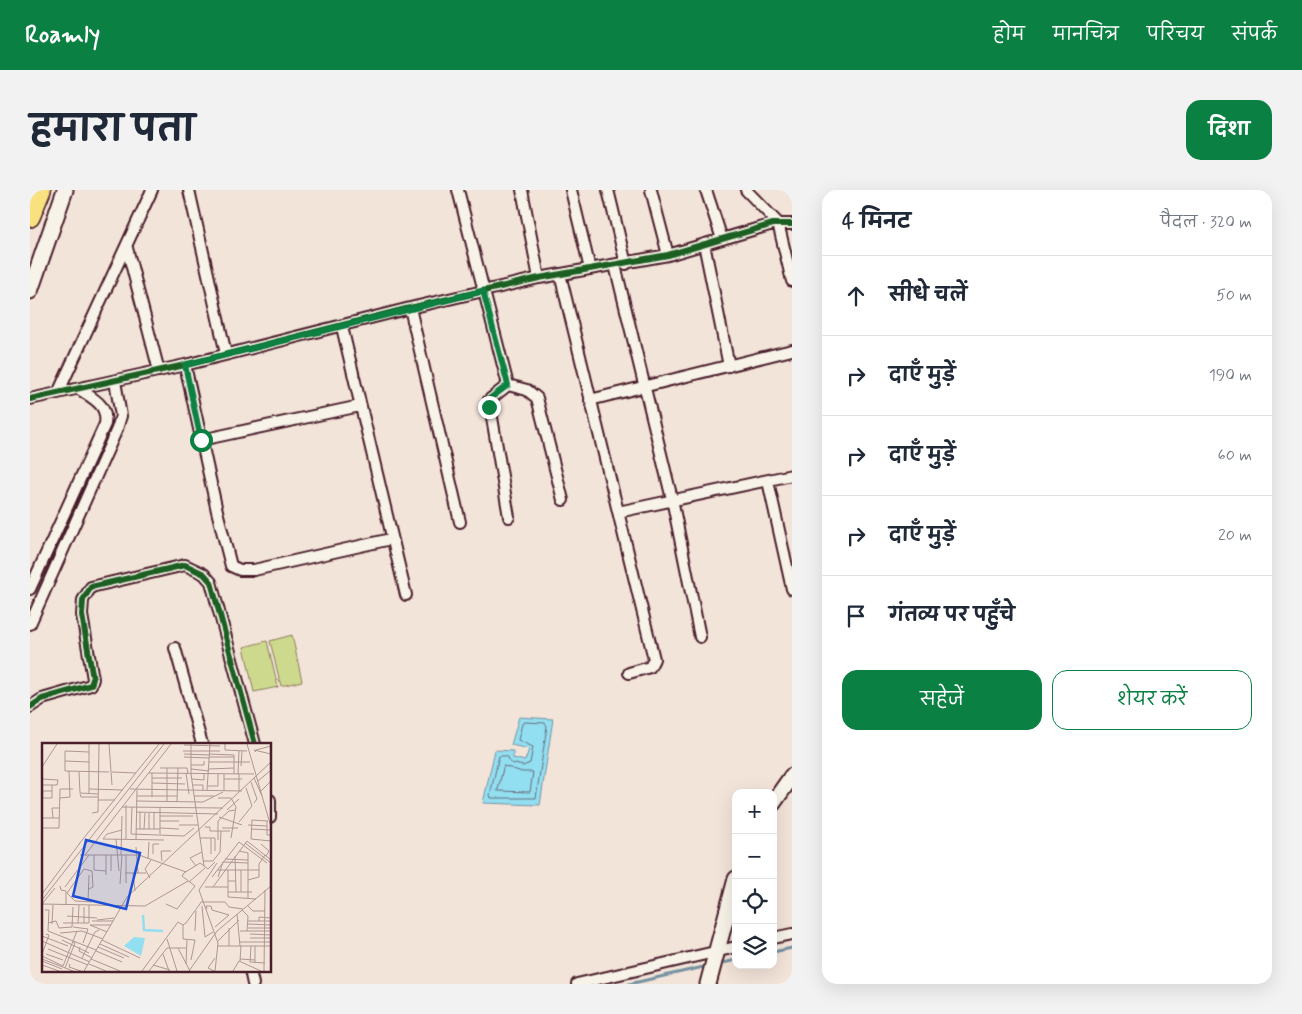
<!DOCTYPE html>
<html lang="hi">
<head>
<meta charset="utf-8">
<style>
  :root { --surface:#fff; --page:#f2f2f3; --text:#1f2937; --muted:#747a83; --line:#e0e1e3; --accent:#0b8043 }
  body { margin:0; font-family:Mynerve,"Playpen Sans Deva",sans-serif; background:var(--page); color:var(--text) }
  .controls { position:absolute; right:15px; bottom:15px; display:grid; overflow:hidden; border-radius:10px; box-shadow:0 5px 20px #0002 }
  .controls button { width:45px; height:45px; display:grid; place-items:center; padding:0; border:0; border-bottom:1px solid var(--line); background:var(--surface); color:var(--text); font:25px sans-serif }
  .stop { position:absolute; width:15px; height:15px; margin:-11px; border:4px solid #0b8043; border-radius:50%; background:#fff }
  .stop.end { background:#0b8043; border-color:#fff; box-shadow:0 1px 5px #0008 }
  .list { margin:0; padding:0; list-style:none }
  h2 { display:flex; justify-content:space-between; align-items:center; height:65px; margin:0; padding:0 20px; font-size:21px }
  h2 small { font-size:16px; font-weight:400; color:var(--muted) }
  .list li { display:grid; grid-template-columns:32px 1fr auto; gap:15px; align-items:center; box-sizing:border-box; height:80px; padding:0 20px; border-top:1px solid var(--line) }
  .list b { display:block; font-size:19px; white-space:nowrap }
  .list em { font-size:16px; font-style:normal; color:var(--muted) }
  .actions { display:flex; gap:10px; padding:15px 20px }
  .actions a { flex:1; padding:11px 0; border:1px solid var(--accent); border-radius:15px; text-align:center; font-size:18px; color:var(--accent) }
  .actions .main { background:var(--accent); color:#fff }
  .icon { flex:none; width:28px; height:28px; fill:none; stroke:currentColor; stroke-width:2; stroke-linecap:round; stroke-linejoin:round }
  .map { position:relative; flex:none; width:762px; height:794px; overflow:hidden; border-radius:15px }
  header { display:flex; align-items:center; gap:30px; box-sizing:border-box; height:70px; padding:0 25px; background:var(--accent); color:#fff }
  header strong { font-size:24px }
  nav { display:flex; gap:28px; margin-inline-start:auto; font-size:18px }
  .intro { display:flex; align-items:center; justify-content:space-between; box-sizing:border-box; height:120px; padding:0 30px }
  h1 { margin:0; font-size:35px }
  .button { padding:12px 22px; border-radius:15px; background:var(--accent); color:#fff; font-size:18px; font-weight:700 }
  main { display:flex; gap:30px; padding:0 30px }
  aside { flex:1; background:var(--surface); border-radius:15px; box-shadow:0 5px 20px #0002 }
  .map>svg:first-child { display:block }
  .green { fill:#cdda8d; stroke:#8c7c5c }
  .water { fill:#92dff1; stroke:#7592a2 }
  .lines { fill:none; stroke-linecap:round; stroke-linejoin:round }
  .shore { stroke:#676c7a; stroke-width:1 }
  .stream { stroke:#7592a2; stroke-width:3 }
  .street-casing { stroke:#4a1f2b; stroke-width:14 }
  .secondary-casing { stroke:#4a1f2b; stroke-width:19 }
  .highway-casing { stroke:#4a1f2b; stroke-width:22 }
  .street { stroke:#f7f3e8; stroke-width:10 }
  .secondary { stroke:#f7f3e8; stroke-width:15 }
  .highway { stroke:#fae180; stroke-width:19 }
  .cycleway-casing { stroke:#f7f3e8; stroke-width:9 }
  .cycleway { stroke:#1b5e20; stroke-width:6 }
  .route { stroke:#0b8043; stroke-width:6 }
  .inset-river { fill:none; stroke:#92dff1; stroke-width:2.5 }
  .inset-road { fill:none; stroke:#af9593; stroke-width:1 }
  .view { fill:#1d4ed8; fill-opacity:0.15; stroke:#1d4ed8; stroke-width:2.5 }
  .inset-edge { fill:none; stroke:#4a1f2b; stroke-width:2.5 }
</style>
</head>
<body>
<header>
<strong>Roamly</strong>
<nav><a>होम</a><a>मानचित्र</a><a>परिचय</a><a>संपर्क</a></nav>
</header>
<div class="intro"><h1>हमारा पता</h1><a class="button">दिशा</a></div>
<main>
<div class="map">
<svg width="762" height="794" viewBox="0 0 762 794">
  <rect width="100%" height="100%" fill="#f3e4d9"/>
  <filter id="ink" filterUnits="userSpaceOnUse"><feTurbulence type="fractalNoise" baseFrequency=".02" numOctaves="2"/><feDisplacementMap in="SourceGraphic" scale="10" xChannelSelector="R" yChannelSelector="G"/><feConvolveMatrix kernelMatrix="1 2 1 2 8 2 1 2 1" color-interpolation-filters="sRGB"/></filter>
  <g filter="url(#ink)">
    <path class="green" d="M 262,445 L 272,491 L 251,496 L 240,451 Z
      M 237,451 L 248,497 L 224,502 L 214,457 Z"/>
    <path class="water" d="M 489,527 L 523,529 L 510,615 L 453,613 L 465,560 L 483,561 L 483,568 L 495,571 L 499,559 L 481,555 Z"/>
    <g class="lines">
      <path class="shore" d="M 495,532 L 515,533 L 517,536 L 506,608 L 461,608 L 460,605 L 469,566 L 477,566 L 481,573 L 493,576 L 500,573 L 503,557 L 488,550 L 492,534 Z
        M 474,576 L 492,582 L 503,582 L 500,602 L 468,601 Z"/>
      <path class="stream" d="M 743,762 L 762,758
        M 689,774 L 706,770
        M 599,794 L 678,776"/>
      <defs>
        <path id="street" d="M 159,0 L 196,164
          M 428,0 L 478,195 L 497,200 L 507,208 L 533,310
          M 492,0 L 509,88
          M 541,0 L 560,79
          M 578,0 L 596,74
          M 621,0 L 638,65
          M 676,0 L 692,49
          M 716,0 L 748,33 L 762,91
          M 674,54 L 699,176
          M 97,58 L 129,181
          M 585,75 L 642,309 L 670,447
          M 530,84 L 624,469 L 620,477 L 599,483
          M 380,118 L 430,332
          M 312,137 L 376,405
          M 155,175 L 187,321 L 201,376 L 210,380 L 224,380 L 361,349
          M 478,195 L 459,210 L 479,327
          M 28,203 L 122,0
          M 0,209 L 155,175 L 380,118 L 509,88 L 638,65 L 743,34 L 762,34
          M 560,210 L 762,160
          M 171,250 L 330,216
          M 738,291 L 762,399
          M 588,322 L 762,285
          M 0,399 L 75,234 C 78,215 64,209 49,199
          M 0,434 L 87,239 L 91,226 L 85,191
          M 145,458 L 172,554
          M 0,517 L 12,509 L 61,495 L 63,489 L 52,425 L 53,410 L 61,397 L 155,375 L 174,384 L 181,392 L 225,554
          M 240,610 L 240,627
          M 743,748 L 762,744
          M 220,780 L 223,794
          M 547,794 L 706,757"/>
        <path id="secondary" d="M 0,101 L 35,0
          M 743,613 L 762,586
          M 678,794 L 706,689"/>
        <path id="highway" d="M 0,27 L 11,0"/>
      </defs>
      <use href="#street" class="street-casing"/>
      <use href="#secondary" class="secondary-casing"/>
      <use href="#highway" class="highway-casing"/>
      <use href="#street" class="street"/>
      <use href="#secondary" class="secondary"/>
      <use href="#highway" class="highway"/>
      <defs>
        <path id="cycleway" d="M 0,209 L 155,175 L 380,118 L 509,88 L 638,65 L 743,34 L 762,34
          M 0,517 L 12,509 L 61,495 L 63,489 L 52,425 L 53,410 L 61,397 L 155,375 L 174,384 L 181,392 L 225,554"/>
      </defs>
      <use href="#cycleway" class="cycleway-casing"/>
      <use href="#cycleway" class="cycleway"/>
    </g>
  </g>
  <g class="lines" filter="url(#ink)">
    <path class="route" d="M 171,250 L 155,175 L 453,101 L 478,195 L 458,210 L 459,217"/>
  </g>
  <g transform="translate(12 553)">
    <rect width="229" height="229" fill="#f3e4d9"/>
    <path d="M 92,194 L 103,195 L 99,213 L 82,203 Z" fill="#92dff1"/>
    <path class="inset-river" d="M 101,172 L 102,187 L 121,188"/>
    <path class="inset-road" d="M 67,1 L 70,42M 149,1 L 149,31 L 162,123M 183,1 L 183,7 L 205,8M 205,1 L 229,84M 142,2 L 178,3M 214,7 L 229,3M 141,8 L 178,8M 47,9 L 23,8 L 23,28 L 67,29M 214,9 L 212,7 L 229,11M 142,11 L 167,12M 167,11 L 192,12 L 192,31M 142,14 L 167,15M 167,14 L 192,14M 23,18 L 47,19M 167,19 L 208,19M 149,22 L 162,22 L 162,18M 199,23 L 200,8M 0,24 L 15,1M 118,25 L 145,25 L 146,31M 149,26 L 167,28M 167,26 L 192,25M 37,29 L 38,50 L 56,51M 70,29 L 94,30M 107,30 L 212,31M 144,30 L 147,51M 196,31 L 197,8M 110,35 L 140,35M 212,35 L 220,53M 0,36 L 16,37 L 15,42 L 0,42M 150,36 L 162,37 L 162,31M 182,36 L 200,36M 216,38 L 229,27M 209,39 L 215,56 L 212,60M 110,40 L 143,41M 151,42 L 161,42 L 161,48M 166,43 L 176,43 L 176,31M 47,46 L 81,47M 88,46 L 200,48M 165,47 L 168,1M 182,48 L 182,31M 197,48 L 197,31M 218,49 L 229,38M 38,51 L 39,54 L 56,54M 47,51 L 47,1M 95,53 L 135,53M 152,53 L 172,53M 110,54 L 110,30M 0,55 L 10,55 L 10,42M 18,55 L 28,54 L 27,28M 176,55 L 189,55 L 194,64 L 189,95M 56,57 L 73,57M 94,58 L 161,59 L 181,49M 125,59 L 125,25M 135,59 L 136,25M 0,60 L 1,48 L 10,48M 80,64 L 181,65M 185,67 L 197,56M 94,69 L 176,71M 50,70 L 56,69 L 57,1M 118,73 L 151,73M 177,74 L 200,82M 0,75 L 17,75M 11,75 L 10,65 L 18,65M 118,78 L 137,78M 225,78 L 225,92 L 229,92M 226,78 L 210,77 L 209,96 L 229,98M 197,79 L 210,63 L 204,45M 137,82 L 156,82M 206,82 L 225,83M 163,84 L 168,84 L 168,88 L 188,88M 0,85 L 17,85 L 18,46 L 31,46M 118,85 L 137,86M 180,85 L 196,85M 94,86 L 118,86M 98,86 L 98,69M 102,86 L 103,70M 107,86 L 107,70M 112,86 L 112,70M 209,86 L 228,87M 89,91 L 142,93 L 152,85M 89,91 L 90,64M 118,91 L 118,64M 158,95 L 173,95 L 173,108M 169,95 L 169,111M 61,96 L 122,97M 61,96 L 65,91 L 80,87M 74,96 L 77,128M 84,96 L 84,62M 94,96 L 95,47M 176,97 L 176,78 L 187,68 L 193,67M 203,100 L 229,120M 37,101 L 117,1M 219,101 L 227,108 L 224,113M 94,104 L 96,130M 197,108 L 206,110 L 206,155M 111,111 L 111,101 L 117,101M 38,112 L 97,112 L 144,129M 43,112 L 129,1M 52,112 L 52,127 L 64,128M 79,112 L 80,73M 193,113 L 194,149M 106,116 L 107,99M 183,116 L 206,117M 120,118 L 119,108 L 129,108M 161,118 L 171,118 L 178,109 L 179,88M 181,119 L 206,120M 154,123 L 148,115 L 160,109M 175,127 L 194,127M 186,127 L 186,138 L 194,138M 194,127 L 217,127M 69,128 L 69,112M 83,130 L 104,130M 91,130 L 93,148M 64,132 L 64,112M 170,134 L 197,99 L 225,120M 176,134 L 181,119M 108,135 L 103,126 L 109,117M 206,137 L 217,134 L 217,121 L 223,112M 186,138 L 186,154 L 214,156M 147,139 L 163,125M 84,140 L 84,112M 78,141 L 80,112M 18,143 L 19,147 L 24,148 L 24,162M 23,144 L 47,112M 163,144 L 186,144M 171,144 L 205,98 L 229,117M 47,146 L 51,144 L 50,128 L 42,126 L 25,150 L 33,158 L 50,159M 186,149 L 210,149M 199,149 L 199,127M 0,151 L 38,100M 0,157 L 122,1M 46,159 L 47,132M 160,159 L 183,159 L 187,164 L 201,166M 0,161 L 103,163 L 146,138M 0,161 L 13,145M 124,161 L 135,166 L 153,143 L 140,133 L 142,130 L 158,120 L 166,126 L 173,119M 160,163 L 163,194 L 171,189M 206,163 L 211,168 L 223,168M 165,166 L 164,163 L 169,163 L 170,167 L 187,172 L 173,184M 3,167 L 7,167 L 6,188 L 54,207M 200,167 L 206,173 L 205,188M 195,171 L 198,203M 25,173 L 55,175M 55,177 L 72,175M 50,178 L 71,178M 206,178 L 229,178M 217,178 L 217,174 L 229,175M 6,180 L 14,178 L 17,185 L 30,184 L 31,164M 21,180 L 47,180 L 47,162M 36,180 L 37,162M 42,180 L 42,164M 10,181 L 11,162M 206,181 L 229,182M 141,182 L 141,196 L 153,197 L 149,217M 31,184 L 46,186 L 41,200M 187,185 L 187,203M 206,185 L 229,185M 153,188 L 154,168M 198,188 L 229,188M 65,189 L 48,182 L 69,182M 18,190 L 40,188 L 61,196M 208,191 L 229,192M 0,193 L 26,203M 208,195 L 229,195M 125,196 L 135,228M 20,197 L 47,210M 60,197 L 98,215M 0,198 L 48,219M 175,199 L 197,177M 198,199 L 229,199M 58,201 L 87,214M 175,203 L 229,203M 209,203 L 208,219 L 223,220M 213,203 L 213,220M 38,204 L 37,208 L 50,215M 56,204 L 82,215M 136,205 L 148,228M 6,206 L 46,222M 54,208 L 80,219M 0,211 L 7,192 L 4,191M 4,211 L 21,217M 121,211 L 127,228M 0,213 L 21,223 L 35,188M 40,215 L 53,189 L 57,187M 0,216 L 31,228M 49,216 L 78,228M 198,216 L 213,217M 0,218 L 20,226M 198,218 L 199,203M 28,221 L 27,224 L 39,228M 47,221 L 64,228M 144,221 L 145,197M 0,222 L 17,228M 111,222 L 128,227M 23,225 L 33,200 L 31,199M 42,228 L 85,154 L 229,19M 100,228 L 136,179 L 141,182 L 144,180 L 160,158M 107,228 L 125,205 L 144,205M 147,228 L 175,188 L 229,143M 172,228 L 166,225 L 173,215M 173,228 L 176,200 L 157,147 L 175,120M 191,228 L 197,218 L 219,228M 222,228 L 223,147"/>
    <path class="view" d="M 44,97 L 98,110 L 84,166 L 31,153 Z"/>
    <rect width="229" height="229" class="inset-edge"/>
  </g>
</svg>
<div class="controls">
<button>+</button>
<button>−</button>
<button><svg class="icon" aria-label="locate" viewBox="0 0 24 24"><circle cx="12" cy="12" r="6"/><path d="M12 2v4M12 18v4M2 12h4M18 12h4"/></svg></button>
<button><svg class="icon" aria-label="layers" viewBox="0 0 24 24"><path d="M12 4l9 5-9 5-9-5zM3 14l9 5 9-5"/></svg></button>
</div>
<div class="stop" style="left:171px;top:250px"></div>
<div class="stop end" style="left:459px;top:217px"></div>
</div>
<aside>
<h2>4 मिनट<small>पैदल · 320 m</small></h2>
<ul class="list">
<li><svg class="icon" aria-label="ahead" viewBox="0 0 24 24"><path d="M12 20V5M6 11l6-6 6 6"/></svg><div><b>सीधे चलें</b></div><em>50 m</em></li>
<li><svg class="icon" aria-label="right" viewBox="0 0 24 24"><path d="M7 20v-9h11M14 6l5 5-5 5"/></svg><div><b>दाएँ मुड़ें</b></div><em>190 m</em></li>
<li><svg class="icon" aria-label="right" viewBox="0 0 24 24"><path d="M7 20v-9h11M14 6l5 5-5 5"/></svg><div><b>दाएँ मुड़ें</b></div><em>60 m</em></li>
<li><svg class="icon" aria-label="right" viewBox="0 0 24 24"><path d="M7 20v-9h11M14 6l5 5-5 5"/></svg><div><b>दाएँ मुड़ें</b></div><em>20 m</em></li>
<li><svg class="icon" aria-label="arrive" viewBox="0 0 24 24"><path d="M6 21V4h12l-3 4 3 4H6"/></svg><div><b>गंतव्य पर पहुँचे</b></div></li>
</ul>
<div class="actions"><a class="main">सहेजें</a><a>शेयर करें</a></div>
</aside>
</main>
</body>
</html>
